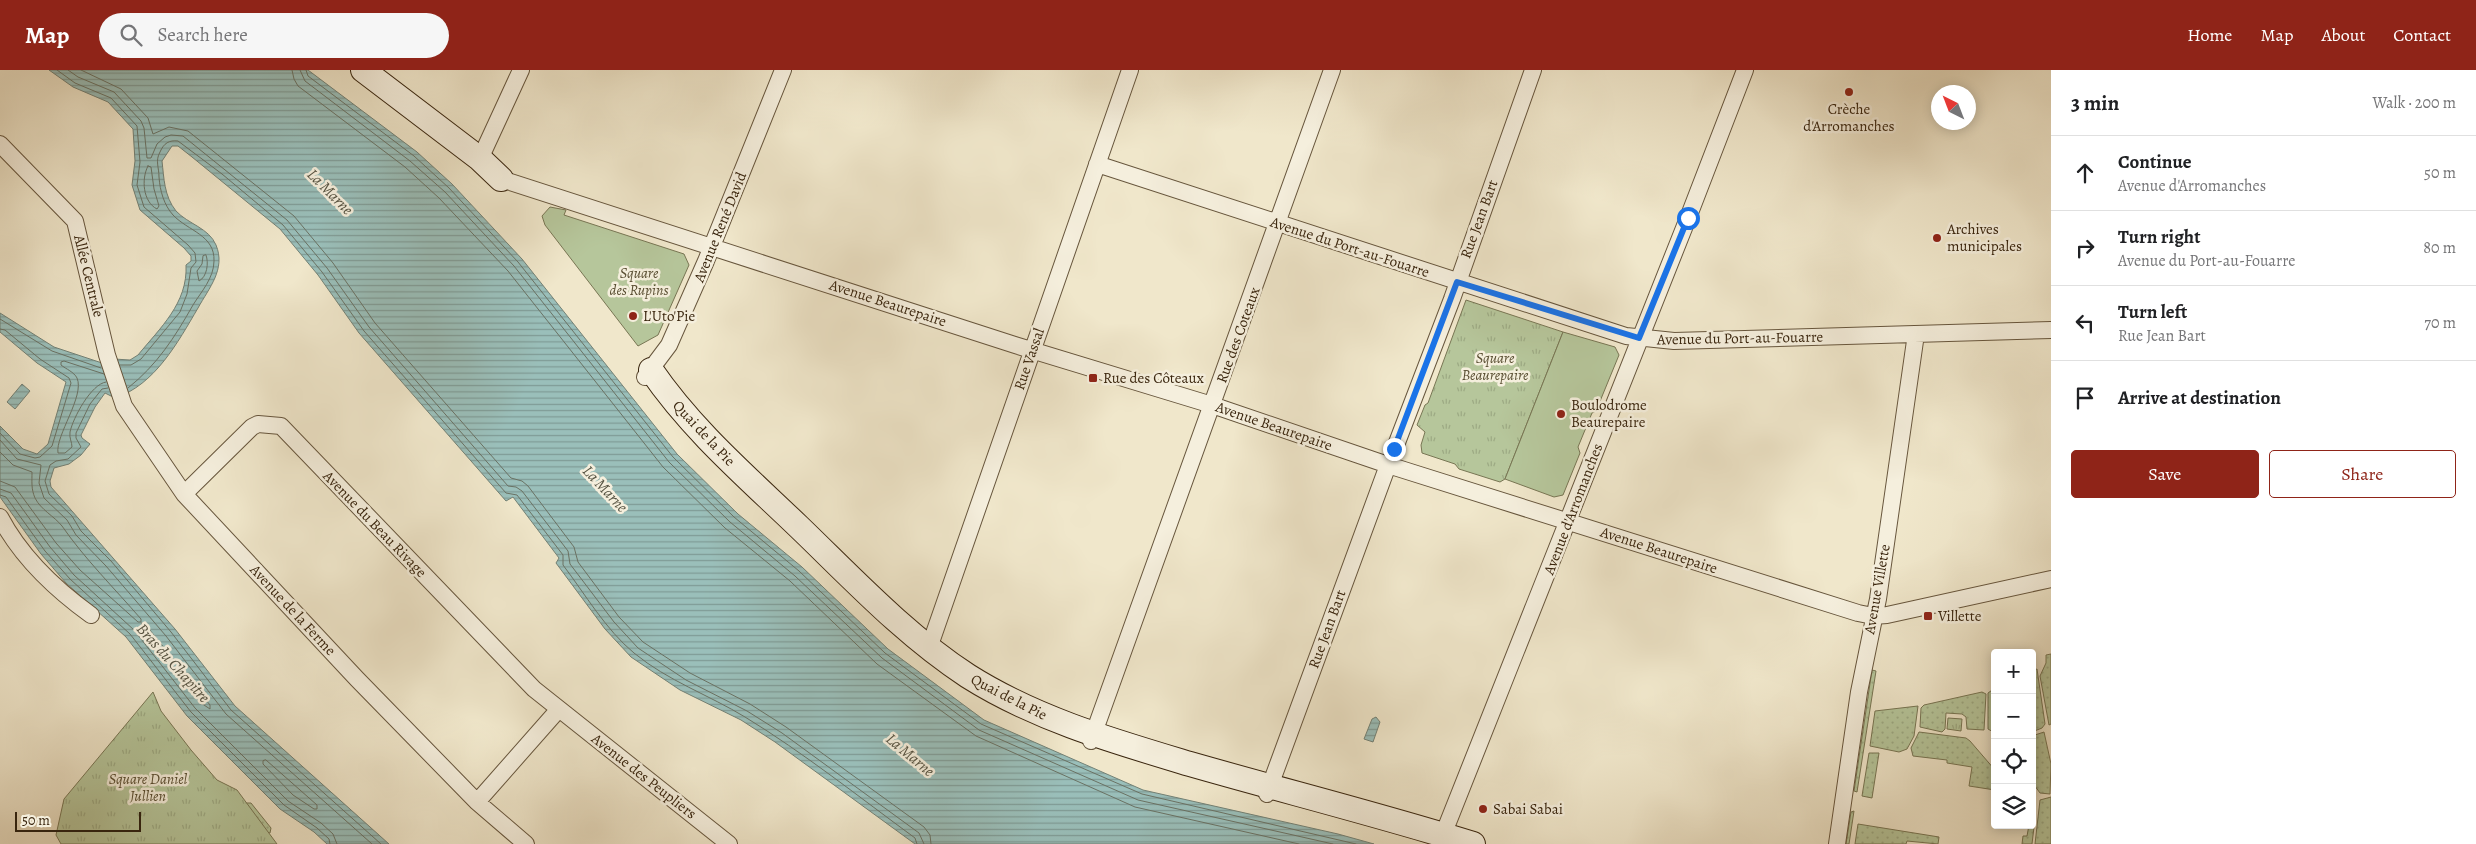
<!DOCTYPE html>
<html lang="en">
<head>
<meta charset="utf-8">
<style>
  :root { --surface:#fff; --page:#f6f6f6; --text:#202124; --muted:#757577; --line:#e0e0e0; --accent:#8f2418 }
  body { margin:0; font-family:Alegreya,serif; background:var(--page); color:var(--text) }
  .controls { position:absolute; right:15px; bottom:15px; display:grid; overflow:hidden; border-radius:5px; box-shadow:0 2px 12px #0003 }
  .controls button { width:45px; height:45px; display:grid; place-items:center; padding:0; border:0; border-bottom:1px solid var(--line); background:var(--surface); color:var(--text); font:25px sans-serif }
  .compass { position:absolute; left:1931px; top:15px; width:45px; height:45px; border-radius:50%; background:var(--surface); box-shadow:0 2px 12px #0003; rotate:318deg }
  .scale { position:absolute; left:15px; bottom:12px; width:126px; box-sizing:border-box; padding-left:5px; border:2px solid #39250e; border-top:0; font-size:14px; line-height:18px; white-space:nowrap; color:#39250e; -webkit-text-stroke:4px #f5efdd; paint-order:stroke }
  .stop { position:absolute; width:15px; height:15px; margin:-11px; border:4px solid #1a73e8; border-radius:50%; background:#fff }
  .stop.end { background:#1a73e8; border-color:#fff; box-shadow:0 1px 5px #0008 }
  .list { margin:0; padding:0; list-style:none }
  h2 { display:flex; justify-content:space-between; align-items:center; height:65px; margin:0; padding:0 20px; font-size:21px }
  h2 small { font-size:16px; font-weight:400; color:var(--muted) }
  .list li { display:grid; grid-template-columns:32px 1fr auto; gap:15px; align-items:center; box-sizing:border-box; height:75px; padding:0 20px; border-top:1px solid var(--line) }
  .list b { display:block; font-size:19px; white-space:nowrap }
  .list p { margin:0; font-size:16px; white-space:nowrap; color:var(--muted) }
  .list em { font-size:16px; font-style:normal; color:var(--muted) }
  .actions { display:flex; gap:10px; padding:15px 20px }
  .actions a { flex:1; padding:11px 0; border:1px solid var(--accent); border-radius:5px; text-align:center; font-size:18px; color:var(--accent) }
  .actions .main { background:var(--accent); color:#fff }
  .icon { flex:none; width:28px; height:28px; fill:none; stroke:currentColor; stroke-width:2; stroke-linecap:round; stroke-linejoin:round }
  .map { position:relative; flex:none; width:2051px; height:774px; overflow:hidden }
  header { display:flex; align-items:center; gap:30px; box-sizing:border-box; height:70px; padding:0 25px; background:var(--accent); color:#fff }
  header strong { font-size:24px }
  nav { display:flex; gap:28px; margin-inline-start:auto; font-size:18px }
  .search { width:350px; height:45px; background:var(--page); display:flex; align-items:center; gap:12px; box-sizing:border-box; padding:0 18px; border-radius:28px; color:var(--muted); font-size:19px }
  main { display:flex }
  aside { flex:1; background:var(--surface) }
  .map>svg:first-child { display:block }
  .grass { fill:url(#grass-dots); stroke:#787654 }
  .park { fill:url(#park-tufts); stroke:#787654 }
  .garden { fill:#b6c69b; stroke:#787654 }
  .water { fill:url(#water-rules); stroke:#738175 }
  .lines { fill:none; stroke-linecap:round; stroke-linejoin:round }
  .shore { stroke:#6a7264; stroke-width:1 }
  .street-casing { stroke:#67563d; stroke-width:18 }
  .secondary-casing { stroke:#39250e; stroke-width:26 }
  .street { stroke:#f5efdd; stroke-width:16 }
  .secondary { stroke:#f5efdd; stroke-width:24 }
  .route { stroke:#1a73e8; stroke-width:6 }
  .poi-dot { fill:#8f2418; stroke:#f5efdd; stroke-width:2 }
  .labels { text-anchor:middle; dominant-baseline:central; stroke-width:5; stroke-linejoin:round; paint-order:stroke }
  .poi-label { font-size:15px; fill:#39250e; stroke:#f5efdd; text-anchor:start }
  .street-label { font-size:15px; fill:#39250e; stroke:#f5efdd }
  .park-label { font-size:15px; font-style:italic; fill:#584d31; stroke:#f5efdd }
  .water-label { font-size:16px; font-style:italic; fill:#565342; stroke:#f5efdd }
</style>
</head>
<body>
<header>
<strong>Map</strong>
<div class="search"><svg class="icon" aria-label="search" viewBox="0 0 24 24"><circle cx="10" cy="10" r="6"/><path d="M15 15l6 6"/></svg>Search here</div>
<nav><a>Home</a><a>Map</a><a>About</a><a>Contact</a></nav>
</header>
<main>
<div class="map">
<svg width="2051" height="774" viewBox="0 0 2051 774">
  <defs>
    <pattern id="grass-dots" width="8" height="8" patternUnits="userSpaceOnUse" patternTransform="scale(1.25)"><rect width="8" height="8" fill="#b6c69b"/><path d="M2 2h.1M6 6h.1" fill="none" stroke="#9daa84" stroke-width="1.8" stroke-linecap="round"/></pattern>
    <pattern id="park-tufts" width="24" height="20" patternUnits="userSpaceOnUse" patternTransform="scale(1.25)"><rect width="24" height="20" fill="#b6c69b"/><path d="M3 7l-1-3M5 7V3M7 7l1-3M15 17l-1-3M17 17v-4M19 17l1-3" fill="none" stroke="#9daa84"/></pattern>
    <pattern id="water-rules" width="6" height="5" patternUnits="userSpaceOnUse" patternTransform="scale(1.25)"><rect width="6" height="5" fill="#9abfba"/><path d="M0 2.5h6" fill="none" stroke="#7f9b96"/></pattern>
  </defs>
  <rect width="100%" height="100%" fill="#f0e7cb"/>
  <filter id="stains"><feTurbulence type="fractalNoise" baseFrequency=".004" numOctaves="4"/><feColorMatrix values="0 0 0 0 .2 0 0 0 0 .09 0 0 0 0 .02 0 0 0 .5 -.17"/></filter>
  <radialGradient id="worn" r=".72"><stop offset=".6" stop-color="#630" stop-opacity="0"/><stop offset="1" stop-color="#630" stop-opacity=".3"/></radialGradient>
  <path class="grass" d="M 2051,584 L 2051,654 L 2049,655 L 2040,606 L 2046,593 L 2046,585 Z
    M 2037,599 L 2045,654 L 2042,658 L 2032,662 L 2032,601 Z
    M 1872,600 L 1876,601 L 1857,722 L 1854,721 Z
    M 1995,618 L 1995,663 L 1988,659 L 1988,623 Z
    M 1982,622 L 1986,624 L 1984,660 L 1967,659 L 1966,647 L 1962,644 L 1946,643 L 1945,659 L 1942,662 L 1920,657 L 1921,638 L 1924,635 Z
    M 1918,636 L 1914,666 L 1907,679 L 1899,682 L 1870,676 L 1875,641 Z
    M 1919,662 L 1966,668 L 1970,671 L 1995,700 L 1995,720 L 1969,716 L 1972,697 L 1947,693 L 1947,690 L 1913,686 L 1911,678 Z
    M 2044,662 L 2051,694 L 2050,724 L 2040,723 L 2032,712 L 2032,666 Z
    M 1869,683 L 1879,683 L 1872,728 L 1862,726 Z
    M 2051,727 L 2051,774 L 2035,774 L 2040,730 Z
    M 246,733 L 251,733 L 271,758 L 270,763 L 263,762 Z
    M 1854,741 L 1849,774 L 1846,774 L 1851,742 Z
    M 1858,754 L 1939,767 L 1938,774 L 1907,771 L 1906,774 L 1855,774 Z
    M 2029,755 L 2034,757 L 2032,774 L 2022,774 L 2023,766 L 2027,766 Z"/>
  <path class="park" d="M 1466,230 L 1563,262 L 1505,409 L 1500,412 L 1459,399 L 1455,394 L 1422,383 L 1421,375 L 1425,362 L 1417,355 L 1425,335 L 1428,333 Z
    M 153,622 L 161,641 L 191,680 L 217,710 L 237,720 L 277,774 L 61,774 L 56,765 L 64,729 Z
    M 1948,648 L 1962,649 L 1961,661 L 1947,659 Z"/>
  <path class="garden" d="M 550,137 L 566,140 L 564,145 L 684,184 L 689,195 L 658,265 L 638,276 L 545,155 L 542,146 Z
    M 1563,262 L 1615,277 L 1619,285 L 1596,341 L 1592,343 L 1578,377 L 1580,383 L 1563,425 L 1554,427 L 1505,409 Z"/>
  <path class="water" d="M 49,0 L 308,0 L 417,82 L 452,114 L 522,189 L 677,384 L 738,444 L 802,497 L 888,579 L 984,650 L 1143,720 L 1338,764 L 1374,774 L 915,774 L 775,672 L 741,650 L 680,620 L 631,587 L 605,559 L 556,493 L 559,488 L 513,427 L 506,431 L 359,263 L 318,205 L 280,159 L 192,87 L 178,76 L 172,76 L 162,91 C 164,108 164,126 176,141 C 188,154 209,158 216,175 C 226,199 209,218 198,238 C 178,272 155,315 115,328 L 105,323 L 95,337 L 81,365 L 82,368 L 90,374 L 81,385 L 69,394 L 54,398 L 50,411 L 51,417 L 175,559 L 235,636 L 389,774 L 327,774 L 314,762 L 280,739 L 187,646 L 126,567 L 66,513 L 41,484 L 0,427 L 0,356 L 23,379 L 37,384 L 48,374 L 66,312 L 37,293 L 0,262 L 0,243 L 54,277 L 102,293 L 114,289 L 130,290 L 138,285 C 160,258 188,233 186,195 L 191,191 L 191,186 L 184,178 L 140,140 L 132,115 L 135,91 L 133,59 L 108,32 L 73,17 Z
    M 22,314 L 30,321 L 15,339 L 7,332 Z
    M 1376,647 L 1380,652 L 1373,672 L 1364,669 L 1372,649 Z"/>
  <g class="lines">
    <path class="shore" d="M 57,0 L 75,13 L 111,28 L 137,56 L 140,92 L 137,115 L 144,137 L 188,175 L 195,183 L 196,192 L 191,198 L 187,224 L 180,242 L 141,289 L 131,295 L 120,295
      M 68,0 L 78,7 L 114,22 L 141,51 L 144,58 L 147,88 L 151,88 L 157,74 L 165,67 L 171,65 L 183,66 L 287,150 L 327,198 L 369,257 L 508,416 L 516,417 L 522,421 L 568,481 L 570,494 L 614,552 L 638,578 L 686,610 L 747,641 L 782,663 L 919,763 L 924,774
      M 81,0 L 121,19 L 148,48 L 153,64 L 169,57 L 188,61 L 294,146 L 333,193 L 375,253 L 511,408 L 522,411 L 528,416 L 574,477 L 578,492 L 619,547 L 643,572 L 690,603 L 750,634 L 786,657 L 924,757 L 930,765 L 931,774
      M 292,0 L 294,9 L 298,16 L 405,97 L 439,128 L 508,201 L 663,397 L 725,458 L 790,511 L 877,594 L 976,666 L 1135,737 L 1299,774
      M 300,0 L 305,11 L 410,91 L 445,122 L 514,196 L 669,392 L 730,452 L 795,506 L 882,588 L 979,660 L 1138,730 L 1333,774
      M 306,0 L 308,6 L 414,86 L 449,118 L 518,192 L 673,387 L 734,447 L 799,501 L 885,583 L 981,654 L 1142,724 L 1356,774
      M 148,96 L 151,97 L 154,119 L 159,136 L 157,139 C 143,132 141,109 148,96 Z
      M 206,185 C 209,193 207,207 199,211 L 197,201 L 202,194 L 203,186 Z
      M 0,249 L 52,281 L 101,298
      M 0,259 L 5,260 L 40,289 L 69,308 L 71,313 L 52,376 L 40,387 L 35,388 L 20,384 L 0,363
      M 104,304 L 64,291 L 61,292 L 61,295 C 66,299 74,302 77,308 C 85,326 55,366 58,383 L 65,383 L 72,377 C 72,372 69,368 70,362 C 73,348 91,314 106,312
      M 108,318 L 102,319 L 90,334 L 76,363 L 76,368 L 81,377 L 68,389 L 56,391 L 50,395 L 45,411 L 49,424 L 72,446 L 81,461 L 111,491 L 171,562 L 231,640 L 381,774
      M 128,318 C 157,295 175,267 193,235 C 201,222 214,208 214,191 C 215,165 188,161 173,145 C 164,135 160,121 159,107 C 159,97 155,91 160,82 C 164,73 169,70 178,71 L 222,104 L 283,155 L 322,202 L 364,261 L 506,423 L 517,425 L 563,485 L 563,495 C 585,524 606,560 634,583 C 668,611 709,625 745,647 C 804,683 859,727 915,768 L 917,774
      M 0,370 L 17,389 L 41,395 L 39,413 L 44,428 L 67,450 L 76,465 L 106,496 L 166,566 L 226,644 L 372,774
      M 0,382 L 13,395 L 32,402 C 32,411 31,419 35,428 C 41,440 54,446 62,456 C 84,488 115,519 141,549 L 141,552 L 138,552 L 80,500 L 56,473 L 15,417 L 0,411
      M 0,419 L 11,423 L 50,477 L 74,505 L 134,560 L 195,638 L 288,731 L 321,753 L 333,764 L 337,774
      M 0,425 L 6,427 L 45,481 L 70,509 L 130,564 L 191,642 L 284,735 L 317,758 L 329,769 L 330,774
      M 142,553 L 145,554 L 210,635 L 210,639 L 201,633 L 142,557 Z
      M 266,690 L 317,735 L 317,739 L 314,739 L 293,725 L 263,694 L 263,691 Z"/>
    <defs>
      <path id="street" d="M 0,74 L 75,151 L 107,285 L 124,336 L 184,424 L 357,609 L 477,732 L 526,774
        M 480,89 L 521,0
        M 1097,94 L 1626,266 L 1674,271 L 2051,260
        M 501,109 L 1015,275 L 1212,335 L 1388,395 L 1858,543 L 1873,546 L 1887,545 L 2051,509
        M 645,307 L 669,275 L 706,191 L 783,0
        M 1393,383 L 1452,229 L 1533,0
        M 184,424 L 252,357 L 258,354 L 281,356 L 534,619 L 729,774
        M 0,447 C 21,487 55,519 91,545
        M 929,578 L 1130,0
        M 1091,671 L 1332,0
        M 1267,724 L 1388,395
        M 477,732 L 559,639
        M 1443,765 L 1688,148 L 1745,0
        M 1837,774 L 1859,622 L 1878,529 L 1916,264"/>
      <path id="secondary" d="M 363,0 L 480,89 L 501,109
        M 651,300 C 692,360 747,407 799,457 C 852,508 905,565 968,606 C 1036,649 1113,671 1190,694 C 1284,721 1380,745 1473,774"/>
    </defs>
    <use href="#street" class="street-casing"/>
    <use href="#secondary" class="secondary-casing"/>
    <use href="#street" class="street"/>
    <use href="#secondary" class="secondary"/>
  </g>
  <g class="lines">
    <path class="route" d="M 1394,379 L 1457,212 L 1639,268 L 1688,148"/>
  </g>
  <g class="poi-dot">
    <circle cx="1849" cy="22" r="5"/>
    <circle cx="1937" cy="168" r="5"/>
    <circle cx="633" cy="246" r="5"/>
    <rect x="1088" y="303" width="10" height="10" rx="2.5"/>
    <circle cx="1561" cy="344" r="5"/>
    <rect x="1923" y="541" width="10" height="10" rx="2.5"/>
    <circle cx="1483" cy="739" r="5"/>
  </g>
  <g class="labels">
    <g class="poi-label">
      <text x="1849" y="39" text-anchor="middle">Crèche<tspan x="1849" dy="17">d'Arromanches</tspan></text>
      <text x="1947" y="159">Archives<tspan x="1947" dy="17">municipales</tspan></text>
      <text x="643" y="246">L'Uto'Pie</text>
      <text x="1103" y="308">Rue des Côteaux</text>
      <text x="1571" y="335">Boulodrome<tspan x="1571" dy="17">Beaurepaire</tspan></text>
      <text x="1938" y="546">Villette</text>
      <text x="1493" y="739">Sabai Sabai</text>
    </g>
    <g class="street-label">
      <text transform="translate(1479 149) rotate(-70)">Rue Jean Bart</text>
      <text transform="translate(720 157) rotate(-68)">Avenue René David</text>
      <text transform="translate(1350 177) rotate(18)">Avenue du Port-au-Fouarre</text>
      <text transform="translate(89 206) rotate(76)">Allée Centrale</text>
      <text transform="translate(888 233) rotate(18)">Avenue Beaurepaire</text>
      <text transform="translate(1238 265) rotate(-70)">Rue des Coteaux</text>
      <text transform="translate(1740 268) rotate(-1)">Avenue du Port-au-Fouarre</text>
      <text transform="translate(1029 289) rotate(-71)">Rue Vassal</text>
      <text transform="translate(1274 356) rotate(19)">Avenue Beaurepaire</text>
      <text transform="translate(704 363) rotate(47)">Quai de la Pie</text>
      <text transform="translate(1573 439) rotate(-69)">Avenue d'Arromanches</text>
      <text transform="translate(375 454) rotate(46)">Avenue du Beau Rivage</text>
      <text transform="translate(1659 480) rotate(18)">Avenue Beaurepaire</text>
      <text transform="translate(1877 519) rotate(-80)">Avenue Villette</text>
      <text transform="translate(293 540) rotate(47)">Avenue de la Ferme</text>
      <text transform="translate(1327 559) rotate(-70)">Rue Jean Bart</text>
      <text transform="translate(1009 627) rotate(27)">Quai de la Pie</text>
      <text transform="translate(644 706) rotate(38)">Avenue des Peupliers</text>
    </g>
    <g class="park-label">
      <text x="639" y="203">Square<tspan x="639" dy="17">des Rupins</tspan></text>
      <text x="1495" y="288">Square<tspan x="1495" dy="17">Beaurepaire</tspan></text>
      <text x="148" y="709">Square Daniel<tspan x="148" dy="17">Jullien</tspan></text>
    </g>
    <g class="water-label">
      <text transform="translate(330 122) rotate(45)">La Marne</text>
      <text transform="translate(605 419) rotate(47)">La Marne</text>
      <text transform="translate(173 593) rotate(48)">Bras du Chapitre</text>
      <text transform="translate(910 685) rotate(40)">La Marne</text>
    </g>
  </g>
  <rect width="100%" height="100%" filter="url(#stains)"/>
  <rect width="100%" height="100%" fill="url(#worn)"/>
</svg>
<div class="controls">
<button>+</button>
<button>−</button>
<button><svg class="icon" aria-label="locate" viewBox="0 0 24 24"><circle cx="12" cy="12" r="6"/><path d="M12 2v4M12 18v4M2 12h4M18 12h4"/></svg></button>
<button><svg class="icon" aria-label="layers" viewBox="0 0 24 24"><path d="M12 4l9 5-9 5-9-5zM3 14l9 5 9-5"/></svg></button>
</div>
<svg class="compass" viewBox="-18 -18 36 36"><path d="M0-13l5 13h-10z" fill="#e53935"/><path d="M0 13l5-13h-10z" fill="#757577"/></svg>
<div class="scale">50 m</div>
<div class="stop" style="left:1688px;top:148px"></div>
<div class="stop end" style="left:1394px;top:379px"></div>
</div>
<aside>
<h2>3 min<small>Walk · 200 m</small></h2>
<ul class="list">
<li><svg class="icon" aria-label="ahead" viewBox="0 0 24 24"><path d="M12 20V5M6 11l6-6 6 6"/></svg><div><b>Continue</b><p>Avenue d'Arromanches</p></div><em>50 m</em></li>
<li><svg class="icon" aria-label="right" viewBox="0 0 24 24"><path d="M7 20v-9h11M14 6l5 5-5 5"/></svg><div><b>Turn right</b><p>Avenue du Port-au-Fouarre</p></div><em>80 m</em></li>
<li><svg class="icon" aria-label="left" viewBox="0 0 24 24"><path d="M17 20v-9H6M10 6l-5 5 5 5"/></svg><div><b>Turn left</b><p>Rue Jean Bart</p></div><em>70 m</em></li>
<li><svg class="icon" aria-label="arrive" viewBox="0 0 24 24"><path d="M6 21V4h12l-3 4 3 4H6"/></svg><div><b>Arrive at destination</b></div></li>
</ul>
<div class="actions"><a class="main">Save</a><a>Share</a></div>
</aside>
</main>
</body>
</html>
